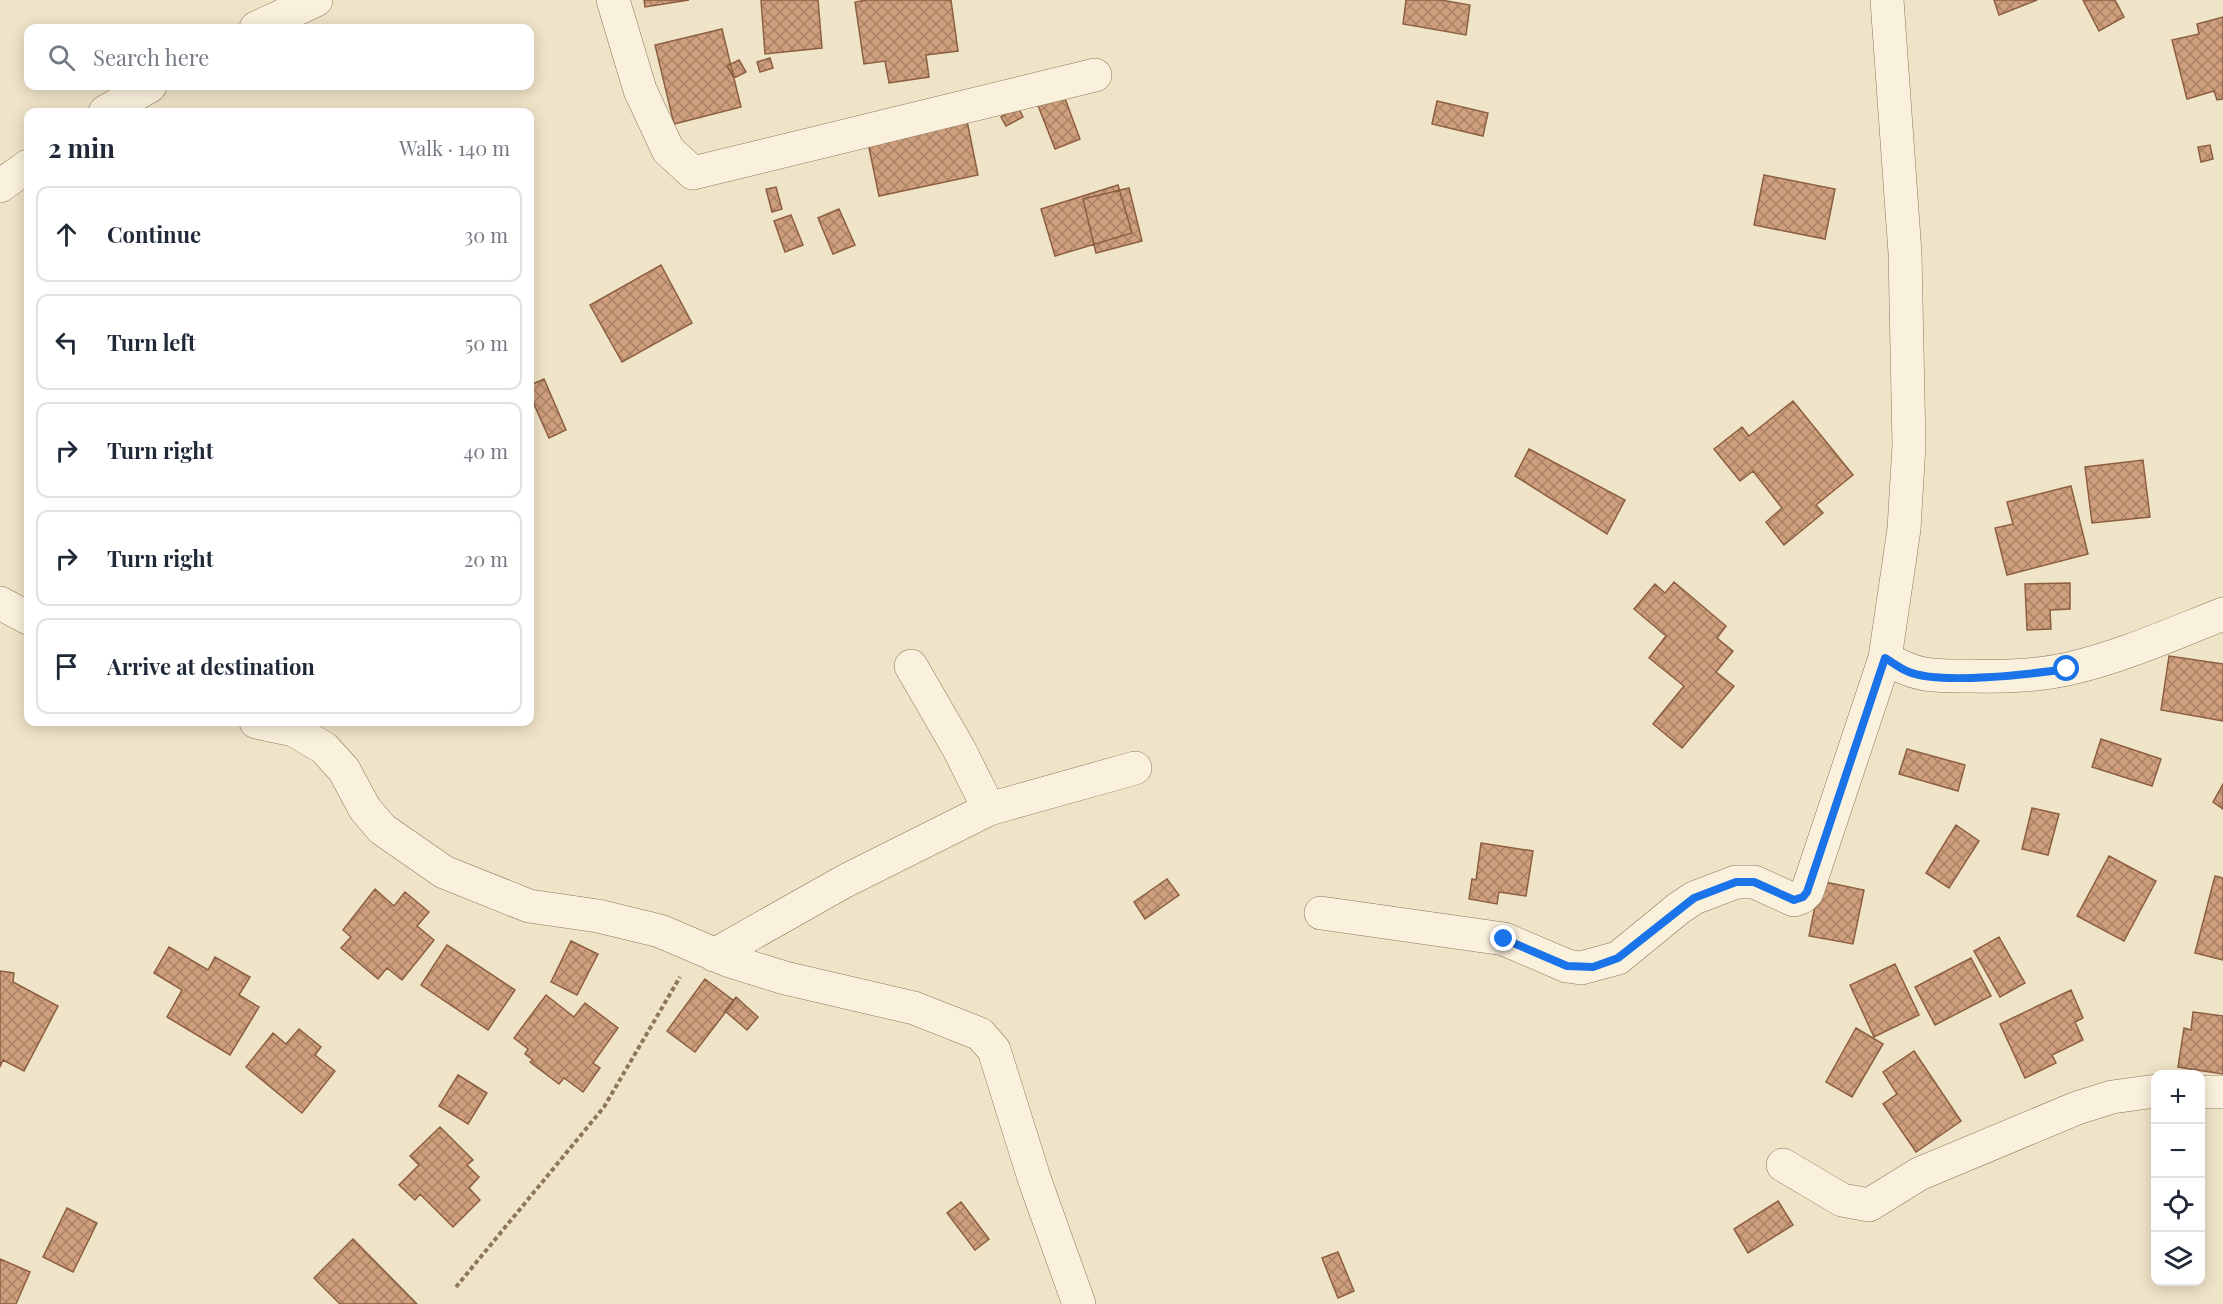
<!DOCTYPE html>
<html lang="en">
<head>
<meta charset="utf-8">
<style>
  :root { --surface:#fff; --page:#f6f6f7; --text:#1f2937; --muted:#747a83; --line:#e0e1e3 }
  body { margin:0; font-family:"Playfair Display",serif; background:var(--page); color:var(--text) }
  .controls { position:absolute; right:18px; bottom:18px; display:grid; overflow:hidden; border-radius:12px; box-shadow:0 3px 15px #0003 }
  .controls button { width:54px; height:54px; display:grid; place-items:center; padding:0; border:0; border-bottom:2px solid var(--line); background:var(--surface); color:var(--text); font:30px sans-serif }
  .stop { position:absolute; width:18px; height:18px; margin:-14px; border:4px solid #1a73e8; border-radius:50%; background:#fff }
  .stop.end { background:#1a73e8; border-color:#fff; box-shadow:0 2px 6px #0008 }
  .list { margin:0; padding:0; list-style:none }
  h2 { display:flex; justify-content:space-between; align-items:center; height:78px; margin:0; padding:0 24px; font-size:26px }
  h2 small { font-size:20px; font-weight:400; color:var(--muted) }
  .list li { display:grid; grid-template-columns:39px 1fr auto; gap:18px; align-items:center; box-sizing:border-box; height:96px; margin:0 12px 12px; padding:0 12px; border:2px solid var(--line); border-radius:12px }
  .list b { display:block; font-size:22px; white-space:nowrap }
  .list em { font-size:20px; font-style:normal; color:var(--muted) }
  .icon { flex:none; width:33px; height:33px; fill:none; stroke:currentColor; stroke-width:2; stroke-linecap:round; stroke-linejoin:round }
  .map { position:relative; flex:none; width:2223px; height:1304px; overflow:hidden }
  .search { position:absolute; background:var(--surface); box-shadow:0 3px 15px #0003; left:24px; top:24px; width:510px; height:66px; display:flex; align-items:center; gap:15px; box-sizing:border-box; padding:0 21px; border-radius:12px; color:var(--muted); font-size:22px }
  .panel { position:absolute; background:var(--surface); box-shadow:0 3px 15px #0003; left:24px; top:108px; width:510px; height:618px; border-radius:12px }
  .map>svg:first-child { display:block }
  .building { fill:url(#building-cross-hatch); stroke:#8d5f41; stroke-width:1.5 }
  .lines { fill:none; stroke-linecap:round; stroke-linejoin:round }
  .street-casing { stroke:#8d765c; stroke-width:34 }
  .path { stroke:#8d765c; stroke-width:4; stroke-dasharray:4.5 3; stroke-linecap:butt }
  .street { stroke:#faf1dc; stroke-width:33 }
  .route { stroke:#1a73e8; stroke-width:8 }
</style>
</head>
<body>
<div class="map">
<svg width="2223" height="1304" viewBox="0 0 2223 1304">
  <defs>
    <pattern id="building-cross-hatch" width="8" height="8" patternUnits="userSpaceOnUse" patternTransform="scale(1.5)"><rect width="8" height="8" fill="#cf9f7d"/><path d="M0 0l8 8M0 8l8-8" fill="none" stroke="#a98266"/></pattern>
  </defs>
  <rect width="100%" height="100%" fill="#f0e4c8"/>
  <path class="building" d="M 644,0 L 689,0 L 645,7 Z
    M 761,0 L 818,0 L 822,48 L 765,54 Z
    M 867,0 L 951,0 L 958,51 L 926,55 L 929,77 L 889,83 L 885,61 L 864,64 L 855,2 Z
    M 1406,0 L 1441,0 L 1470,5 L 1466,35 L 1403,24 Z
    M 1994,0 L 2037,0 L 1999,15 Z
    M 2083,0 L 2115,0 L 2124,17 L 2099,31 Z
    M 2223,17 L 2223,99 L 2217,100 L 2214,91 L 2187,99 L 2172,40 L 2199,34 L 2197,24 Z
    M 722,29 L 741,107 L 674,124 L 655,45 Z
    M 770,58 L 773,68 L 760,72 L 757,62 Z
    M 739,60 L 746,72 L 734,78 L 727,66 Z
    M 1063,93 L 1080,139 L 1055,149 L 1037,103 Z
    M 1437,101 L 1488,113 L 1483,136 L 1432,124 Z
    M 1018,107 L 1023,117 L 1006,126 L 1001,117 Z
    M 966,116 L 978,175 L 879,196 L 867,138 Z
    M 2210,145 L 2213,159 L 2201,162 L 2198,147 Z
    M 1764,175 L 1835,189 L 1825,239 L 1754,225 Z
    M 1118,185 L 1132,233 L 1055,256 L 1041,209 Z
    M 776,187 L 782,209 L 772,212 L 766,189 Z
    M 1129,188 L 1142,241 L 1096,253 L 1083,199 Z
    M 839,209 L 855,245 L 833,254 L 818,218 Z
    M 791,215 L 803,245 L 785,252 L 774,221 Z
    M 661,265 L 692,323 L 622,362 L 590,305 Z
    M 544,379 L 566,430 L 549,438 L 530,395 L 530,385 Z
    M 1793,401 L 1853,475 L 1816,505 L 1823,513 L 1784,545 L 1766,522 L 1782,508 L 1753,471 L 1740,481 L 1714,449 L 1742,427 L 1749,436 Z
    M 1529,449 L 1625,500 L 1607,534 L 1515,476 Z
    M 2143,460 L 2150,517 L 2092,523 L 2085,467 Z
    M 2071,486 L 2088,554 L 2007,575 L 1995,528 L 2013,524 L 2007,502 Z
    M 1674,582 L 1726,626 L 1717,638 L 1733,651 L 1716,672 L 1734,686 L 1682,748 L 1653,724 L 1684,686 L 1649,658 L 1666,636 L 1634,609 L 1655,584 L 1665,593 Z
    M 2070,583 L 2070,609 L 2050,610 L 2051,629 L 2027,630 L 2025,584 Z
    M 2169,656 L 2223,664 L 2223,721 L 2161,710 Z
    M 2101,739 L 2161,759 L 2152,786 L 2092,767 Z
    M 1907,749 L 1965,765 L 1958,791 L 1899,774 Z
    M 2223,784 L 2223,809 L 2213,802 Z
    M 2032,808 L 2059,814 L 2048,855 L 2022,849 Z
    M 1956,825 L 1979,841 L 1949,888 L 1926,873 Z
    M 1481,843 L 1533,851 L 1526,896 L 1499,892 L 1497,904 L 1469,899 L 1472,879 L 1476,880 Z
    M 2109,856 L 2156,881 L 2124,941 L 2077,916 Z
    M 2215,876 L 2223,878 L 2223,960 L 2195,953 Z
    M 1167,879 L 1179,895 L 1145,919 L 1134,902 Z
    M 1820,881 L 1864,890 L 1853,944 L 1809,936 Z
    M 375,889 L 394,906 L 405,892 L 429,912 L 417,926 L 434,940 L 402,980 L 387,968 L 378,979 L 341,948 L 351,937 L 343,930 Z
    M 1999,937 L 2025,983 L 2000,997 L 1974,951 Z
    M 571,941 L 598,954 L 577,995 L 551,982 Z
    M 447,945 L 515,990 L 488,1030 L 421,985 Z
    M 169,947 L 208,970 L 215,957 L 250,977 L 239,995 L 259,1007 L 230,1055 L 167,1017 L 182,990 L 154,973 Z
    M 1971,958 L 1991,996 L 1935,1025 L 1915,987 Z
    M 1895,964 L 1919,1015 L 1874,1037 L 1850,985 Z
    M 0,971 L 14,973 L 13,982 L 58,1006 L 24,1071 L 3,1060 L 0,1067 Z
    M 705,979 L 734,1001 L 695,1052 L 667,1031 Z
    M 2071,990 L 2083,1018 L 2075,1022 L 2083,1040 L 2052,1055 L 2056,1063 L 2025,1078 L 2000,1024 Z
    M 546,995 L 574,1017 L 585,1003 L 618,1028 L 593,1063 L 600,1068 L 583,1092 L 564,1078 L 559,1084 L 530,1062 L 533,1060 L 525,1054 L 528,1049 L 514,1038 Z
    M 736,997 L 758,1017 L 747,1030 L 725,1011 Z
    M 2193,1012 L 2223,1016 L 2223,1074 L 2178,1067 L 2184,1028 L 2191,1030 Z
    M 1856,1028 L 1883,1044 L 1852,1097 L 1826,1082 Z
    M 299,1029 L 321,1047 L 315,1055 L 335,1071 L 302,1113 L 246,1067 L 273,1033 L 286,1044 Z
    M 1914,1051 L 1961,1121 L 1916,1152 L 1883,1104 L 1897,1094 L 1883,1072 Z
    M 458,1075 L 487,1093 L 468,1124 L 439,1106 Z
    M 440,1127 L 473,1160 L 467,1165 L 479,1177 L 469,1188 L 480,1200 L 453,1227 L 420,1194 L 415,1200 L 399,1185 L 419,1165 L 410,1156 Z
    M 1778,1201 L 1793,1225 L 1748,1253 L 1734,1229 Z
    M 961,1202 L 989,1239 L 975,1250 L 947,1213 Z
    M 67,1208 L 97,1223 L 73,1272 L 43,1257 Z
    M 353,1239 L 417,1304 L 340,1304 L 314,1278 Z
    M 1338,1252 L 1354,1291 L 1338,1298 L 1322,1258 Z
    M 0,1259 L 30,1272 L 16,1304 L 0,1304 Z"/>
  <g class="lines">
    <defs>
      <path id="street" d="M 613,0 L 640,90 L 668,150 L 693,173 L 1095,75
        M 256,28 L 316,0
        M 105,112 L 150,86
        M 0,186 L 28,166
        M 0,603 L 28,618
        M 1885,658 C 1920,678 1933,676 1972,676 C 2004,677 2036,676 2068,669 C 2121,657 2172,634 2223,614
        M 256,722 L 294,730 L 324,748 L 344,770 L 365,809 L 382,829 L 444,872 L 529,906 L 598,916 L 660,931 L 730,961 L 785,978 L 914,1008 L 980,1034 L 994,1050 L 1035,1181 L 1079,1304
        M 989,809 L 1135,768
        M 1321,913 L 1504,939 L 1567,966 L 1581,968 L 1618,958 L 1679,908 L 1694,898 L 1736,882 L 1754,882 L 1794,900 L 1802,897 L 1807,892 L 1885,658 L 1904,529 L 1909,445 L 1905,253 L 1887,0
        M 714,955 L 845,881 L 989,809 L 959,749 L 911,666
        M 2200,1092 L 2223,1092
        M 1783,1165 L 1842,1200 L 1869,1205 L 1919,1174 L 2077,1108 L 2112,1097 L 2156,1091"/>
    </defs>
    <use href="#street" class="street-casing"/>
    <path class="path" d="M 456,1287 L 604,1107 L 680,977"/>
    <use href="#street" class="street"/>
  </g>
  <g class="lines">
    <path class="route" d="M 1504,939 L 1567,966 L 1593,967 L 1618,958 L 1694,898 L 1736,882 L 1754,882 L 1794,900 L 1803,897 L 1807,892 L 1885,658 C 1892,662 1901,669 1909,672 C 1941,685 2031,674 2067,669"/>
  </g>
</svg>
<div class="controls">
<button>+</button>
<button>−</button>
<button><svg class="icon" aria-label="locate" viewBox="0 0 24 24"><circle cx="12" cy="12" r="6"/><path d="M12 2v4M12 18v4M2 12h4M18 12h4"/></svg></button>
<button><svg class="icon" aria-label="layers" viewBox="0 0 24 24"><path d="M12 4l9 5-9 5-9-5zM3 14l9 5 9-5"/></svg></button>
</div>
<div class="stop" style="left:2067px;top:669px"></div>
<div class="stop end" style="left:1504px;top:939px"></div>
<div class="search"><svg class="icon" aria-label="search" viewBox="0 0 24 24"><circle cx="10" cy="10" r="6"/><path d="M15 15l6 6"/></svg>Search here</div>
<section class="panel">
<h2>2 min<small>Walk · 140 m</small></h2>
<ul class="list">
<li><svg class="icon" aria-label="ahead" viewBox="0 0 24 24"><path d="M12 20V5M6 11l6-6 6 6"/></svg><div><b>Continue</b></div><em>30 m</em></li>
<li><svg class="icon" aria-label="left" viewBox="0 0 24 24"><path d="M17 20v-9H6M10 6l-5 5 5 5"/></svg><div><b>Turn left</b></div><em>50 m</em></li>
<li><svg class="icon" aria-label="right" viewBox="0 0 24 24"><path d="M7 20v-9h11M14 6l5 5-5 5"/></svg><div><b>Turn right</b></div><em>40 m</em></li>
<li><svg class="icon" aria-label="right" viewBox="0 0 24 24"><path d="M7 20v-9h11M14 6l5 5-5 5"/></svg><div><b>Turn right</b></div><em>20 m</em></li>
<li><svg class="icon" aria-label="arrive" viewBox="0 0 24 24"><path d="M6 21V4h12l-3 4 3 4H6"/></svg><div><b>Arrive at destination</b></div></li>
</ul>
</section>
</div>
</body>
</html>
